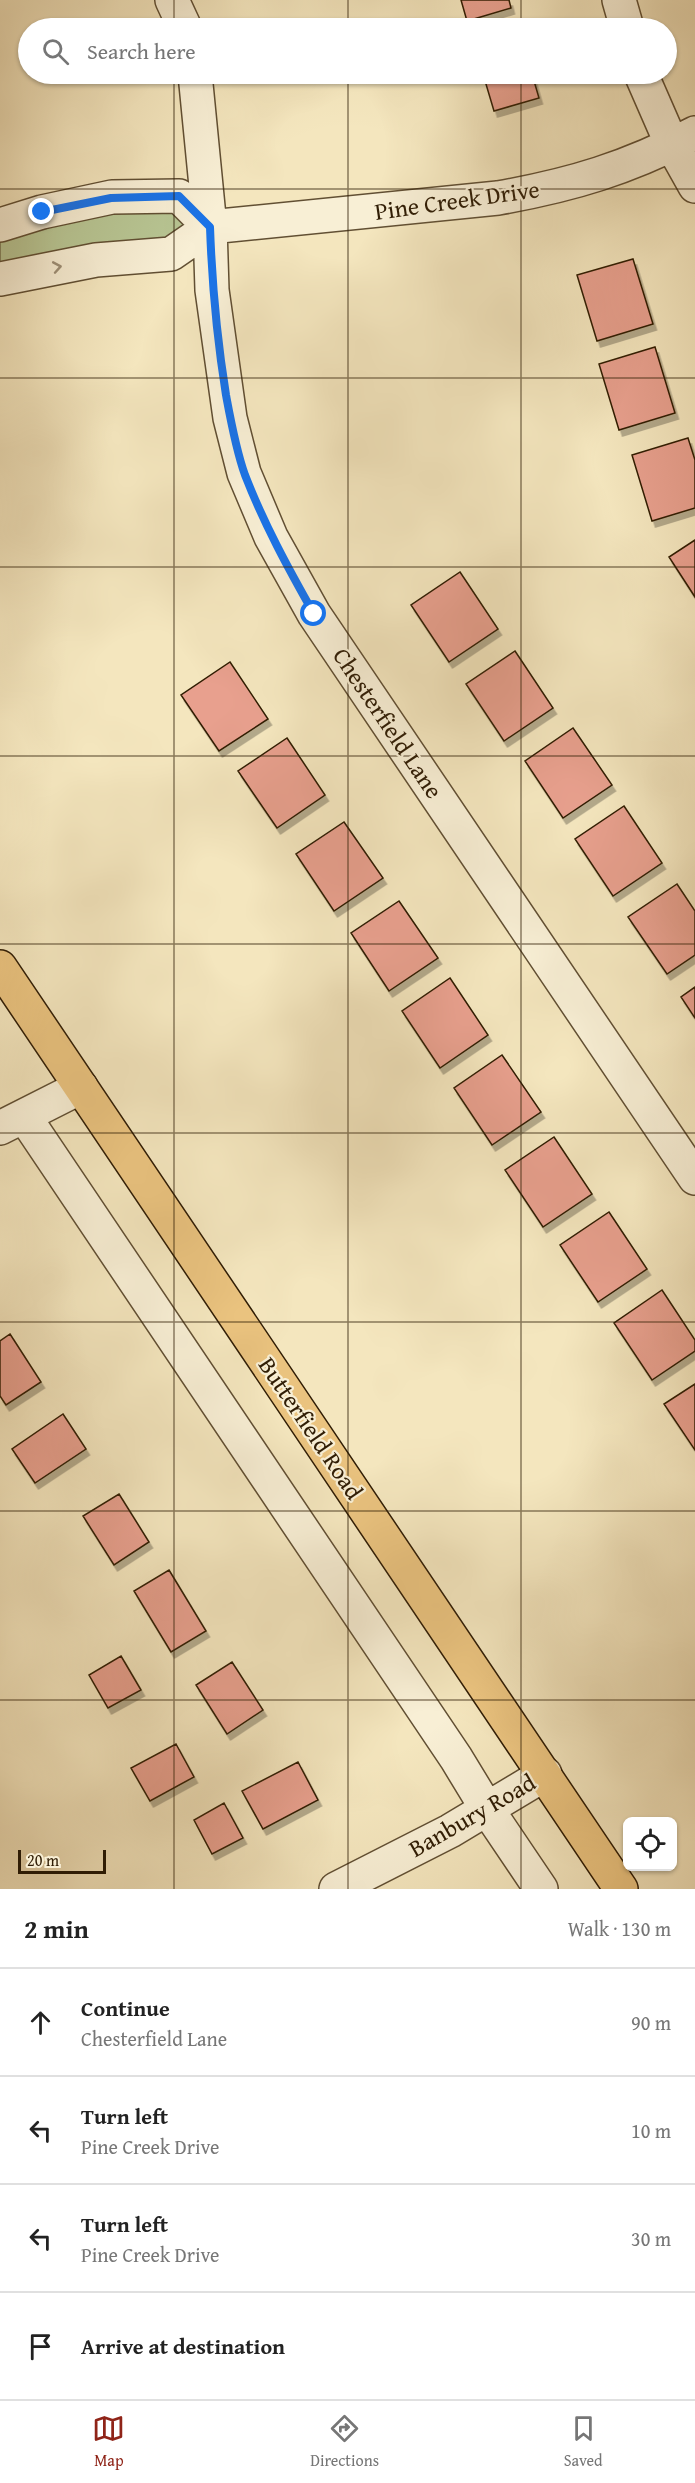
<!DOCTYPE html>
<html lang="en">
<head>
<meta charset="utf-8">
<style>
  :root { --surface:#fff; --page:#f2f2f2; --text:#222; --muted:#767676; --line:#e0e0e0; --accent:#8f2418 }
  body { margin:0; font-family:"Gentium Book Plus",serif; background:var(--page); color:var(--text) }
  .controls { position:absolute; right:18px; bottom:18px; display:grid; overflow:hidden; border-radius:9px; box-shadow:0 2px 4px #0004 }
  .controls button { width:54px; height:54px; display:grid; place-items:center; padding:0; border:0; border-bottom:2px solid var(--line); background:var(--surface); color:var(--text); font:30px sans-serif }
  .scale { position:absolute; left:18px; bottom:15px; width:88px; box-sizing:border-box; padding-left:6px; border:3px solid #301d05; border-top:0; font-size:16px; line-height:21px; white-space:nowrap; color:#301d05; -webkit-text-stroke:4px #f8efd5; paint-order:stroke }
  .stop { position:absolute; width:18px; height:18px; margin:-14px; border:4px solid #1a73e8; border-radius:50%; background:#fff }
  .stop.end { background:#1a73e8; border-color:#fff; box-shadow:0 2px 6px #0008 }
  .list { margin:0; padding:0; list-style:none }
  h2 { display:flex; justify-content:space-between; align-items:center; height:78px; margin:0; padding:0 24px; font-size:26px }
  h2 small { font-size:20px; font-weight:400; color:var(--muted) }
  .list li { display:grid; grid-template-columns:39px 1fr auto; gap:18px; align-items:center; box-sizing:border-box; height:108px; padding:0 24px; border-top:2px solid var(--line) }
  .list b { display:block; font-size:22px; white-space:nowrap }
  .list p { margin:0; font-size:20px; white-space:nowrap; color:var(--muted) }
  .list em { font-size:20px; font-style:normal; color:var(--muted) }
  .icon { flex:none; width:33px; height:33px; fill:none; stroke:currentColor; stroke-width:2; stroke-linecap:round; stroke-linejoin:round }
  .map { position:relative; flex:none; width:695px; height:1889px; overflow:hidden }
  .search { position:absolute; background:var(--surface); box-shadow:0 2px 4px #0004; left:18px; right:18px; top:18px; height:66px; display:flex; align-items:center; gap:15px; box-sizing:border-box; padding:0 21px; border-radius:33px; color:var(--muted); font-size:22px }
  .sheet { height:510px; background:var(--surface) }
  nav { display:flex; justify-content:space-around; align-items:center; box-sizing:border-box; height:84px; border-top:2px solid var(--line); background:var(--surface); font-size:16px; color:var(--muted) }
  nav a { display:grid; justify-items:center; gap:3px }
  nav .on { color:var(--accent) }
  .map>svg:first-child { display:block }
  .green { fill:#b8c694; stroke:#74724c; stroke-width:1.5 }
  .building { fill:#e8a08e; stroke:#301d05; stroke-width:1.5; filter:url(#shadow) }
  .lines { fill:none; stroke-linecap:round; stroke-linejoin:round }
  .minor-casing { stroke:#614f33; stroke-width:36 }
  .primary-casing { stroke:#301d05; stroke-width:36 }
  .minor { stroke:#f8efd5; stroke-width:33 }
  .primary { stroke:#eac37f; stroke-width:33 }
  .oneway { stroke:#9e9077 }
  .route { stroke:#1a73e8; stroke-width:8 }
  .grid { fill:none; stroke:#301d05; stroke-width:1.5; stroke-opacity:0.55 }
  .labels { text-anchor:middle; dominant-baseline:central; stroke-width:4.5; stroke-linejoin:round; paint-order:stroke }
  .street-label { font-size:24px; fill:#301d05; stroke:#f8efd5 }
</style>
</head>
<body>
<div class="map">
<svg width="695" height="1889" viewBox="0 0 695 1889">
  <defs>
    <filter id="shadow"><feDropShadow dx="3.5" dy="6" stdDeviation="0" flood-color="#0004"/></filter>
  </defs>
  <rect width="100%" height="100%" fill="#f4e6be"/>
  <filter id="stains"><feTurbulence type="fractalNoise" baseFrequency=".00333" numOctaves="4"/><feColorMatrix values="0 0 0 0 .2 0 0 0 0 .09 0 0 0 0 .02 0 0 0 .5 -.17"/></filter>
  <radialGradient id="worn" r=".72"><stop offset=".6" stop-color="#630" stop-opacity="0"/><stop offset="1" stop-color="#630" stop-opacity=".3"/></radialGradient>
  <path class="green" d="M 173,209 L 186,225 L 181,237 L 0,264 L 0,238 L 93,215 Z"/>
  <path class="building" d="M 461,0 L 509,0 L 511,8 L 467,21 Z
    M 483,74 L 534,74 L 532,74 L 539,98 L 494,111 Z
    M 633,259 L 653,324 L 597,341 L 577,275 Z
    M 655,347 L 675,413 L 619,430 L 599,364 Z
    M 688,438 L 695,460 L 695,508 L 652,521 L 632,455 Z
    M 695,540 L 695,597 L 669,557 Z
    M 460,572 L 498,629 L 449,662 L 411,605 Z
    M 515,651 L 553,708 L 504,741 L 466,684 Z
    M 230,662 L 268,719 L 219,751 L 181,695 Z
    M 573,728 L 612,785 L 563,818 L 525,761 Z
    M 287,738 L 325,795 L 277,828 L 238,771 Z
    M 624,806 L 662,863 L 613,896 L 575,839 Z
    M 344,822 L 383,878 L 334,911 L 296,854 Z
    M 677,884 L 695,911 L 695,955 L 667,974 L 628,917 Z
    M 399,901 L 438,958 L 389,991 L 351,933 Z
    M 450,978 L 488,1035 L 440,1068 L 402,1011 Z
    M 695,987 L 695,1018 L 681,997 Z
    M 502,1055 L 541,1112 L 492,1145 L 454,1088 Z
    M 554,1137 L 592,1194 L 543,1227 L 505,1170 Z
    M 609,1212 L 647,1269 L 598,1302 L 560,1245 Z
    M 662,1290 L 695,1340 L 695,1351 L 652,1380 L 614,1323 Z
    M 10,1334 L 41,1382 L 6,1405 L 0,1396 L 0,1341 Z
    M 695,1384 L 695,1450 L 664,1404 Z
    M 63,1414 L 86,1449 L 35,1483 L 12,1449 Z
    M 119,1494 L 149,1542 L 114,1565 L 83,1516 Z
    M 169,1570 L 206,1631 L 171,1652 L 134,1591 Z
    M 121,1656 L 141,1690 L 108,1708 L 89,1675 Z
    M 232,1662 L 263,1710 L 227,1734 L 196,1685 Z
    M 176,1744 L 194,1777 L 150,1801 L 131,1768 Z
    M 298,1762 L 318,1800 L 263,1829 L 242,1791 Z
    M 224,1803 L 243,1838 L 212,1854 L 194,1820 Z"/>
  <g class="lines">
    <defs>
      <path id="minor" d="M 172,0 L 185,28
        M 619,0 L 627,28
        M 195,74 L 210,227 L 212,290 L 230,418 L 244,473 L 271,537 L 314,614 L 695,1178
        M 641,74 L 672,145 L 695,186
        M 0,225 L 42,212 L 112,197 L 179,196 L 210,227
        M 0,279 L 96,260 L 171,254 L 210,227 L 498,198 C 572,185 628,168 695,133
        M 24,1116 L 456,1758 L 487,1809 L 541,1889
        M 0,1128 L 81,1087
        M 336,1889 L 450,1831 L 545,1774"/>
      <path id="primary" d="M 0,967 L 621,1889"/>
    </defs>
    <use href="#minor" class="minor-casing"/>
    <use href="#primary" class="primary-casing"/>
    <use href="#minor" class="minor"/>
    <use href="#primary" class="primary"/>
  </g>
  <defs><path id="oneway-chevron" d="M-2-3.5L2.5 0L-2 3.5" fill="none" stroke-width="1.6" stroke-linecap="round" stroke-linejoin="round" transform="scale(1.5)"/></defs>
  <use class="oneway" href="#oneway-chevron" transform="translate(57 267) rotate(-10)"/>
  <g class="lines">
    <path class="route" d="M 42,212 L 111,198 L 179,196 L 210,227 C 212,284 217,339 226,395 C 231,422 236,450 245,475 C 264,524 288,568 314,614"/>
  </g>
  <path class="grid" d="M 174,0 L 174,28M 348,0 L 348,28M 521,0 L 521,28M 174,74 L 174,1889M 348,74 L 348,1889M 521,74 L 521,1889M 0,189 L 695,189M 0,378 L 695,378M 0,567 L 695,567M 0,756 L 695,756M 0,944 L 695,944M 0,1133 L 695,1133M 0,1322 L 695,1322M 0,1511 L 695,1511M 0,1700 L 695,1700"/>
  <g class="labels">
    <g class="street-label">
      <text transform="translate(457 200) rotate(-8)">Pine Creek Drive</text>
      <text transform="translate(388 723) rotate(56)">Chesterfield Lane</text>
      <text transform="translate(311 1428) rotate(56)">Butterfield Road</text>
      <text transform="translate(472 1815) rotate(-30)">Banbury Road</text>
    </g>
  </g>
  <rect width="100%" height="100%" filter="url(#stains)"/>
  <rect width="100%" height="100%" fill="url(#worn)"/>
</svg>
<div class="controls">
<button><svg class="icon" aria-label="locate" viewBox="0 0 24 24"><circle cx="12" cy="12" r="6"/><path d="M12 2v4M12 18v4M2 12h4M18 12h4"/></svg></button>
</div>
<div class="scale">20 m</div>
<div class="stop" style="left:314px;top:614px"></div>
<div class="stop end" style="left:42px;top:212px"></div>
<div class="search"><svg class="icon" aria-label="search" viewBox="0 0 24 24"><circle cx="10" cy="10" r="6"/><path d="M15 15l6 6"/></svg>Search here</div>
</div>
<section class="sheet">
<h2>2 min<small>Walk · 130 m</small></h2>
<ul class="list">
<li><svg class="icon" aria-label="ahead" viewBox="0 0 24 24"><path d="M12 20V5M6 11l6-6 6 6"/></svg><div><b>Continue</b><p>Chesterfield Lane</p></div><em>90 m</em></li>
<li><svg class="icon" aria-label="left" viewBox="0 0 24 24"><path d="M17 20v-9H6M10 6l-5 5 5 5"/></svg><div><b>Turn left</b><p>Pine Creek Drive</p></div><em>10 m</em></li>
<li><svg class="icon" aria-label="left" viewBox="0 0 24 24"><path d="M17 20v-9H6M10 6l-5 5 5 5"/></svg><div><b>Turn left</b><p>Pine Creek Drive</p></div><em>30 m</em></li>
<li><svg class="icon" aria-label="arrive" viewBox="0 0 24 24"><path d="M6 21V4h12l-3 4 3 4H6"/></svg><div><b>Arrive at destination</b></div></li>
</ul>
</section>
<nav>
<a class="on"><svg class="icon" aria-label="map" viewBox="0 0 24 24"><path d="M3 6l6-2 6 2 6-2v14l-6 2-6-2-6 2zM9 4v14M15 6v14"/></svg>Map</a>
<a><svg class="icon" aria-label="directions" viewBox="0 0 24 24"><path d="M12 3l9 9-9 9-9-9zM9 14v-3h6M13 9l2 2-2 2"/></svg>Directions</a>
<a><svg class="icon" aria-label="saved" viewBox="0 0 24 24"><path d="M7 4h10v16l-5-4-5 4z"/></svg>Saved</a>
</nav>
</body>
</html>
